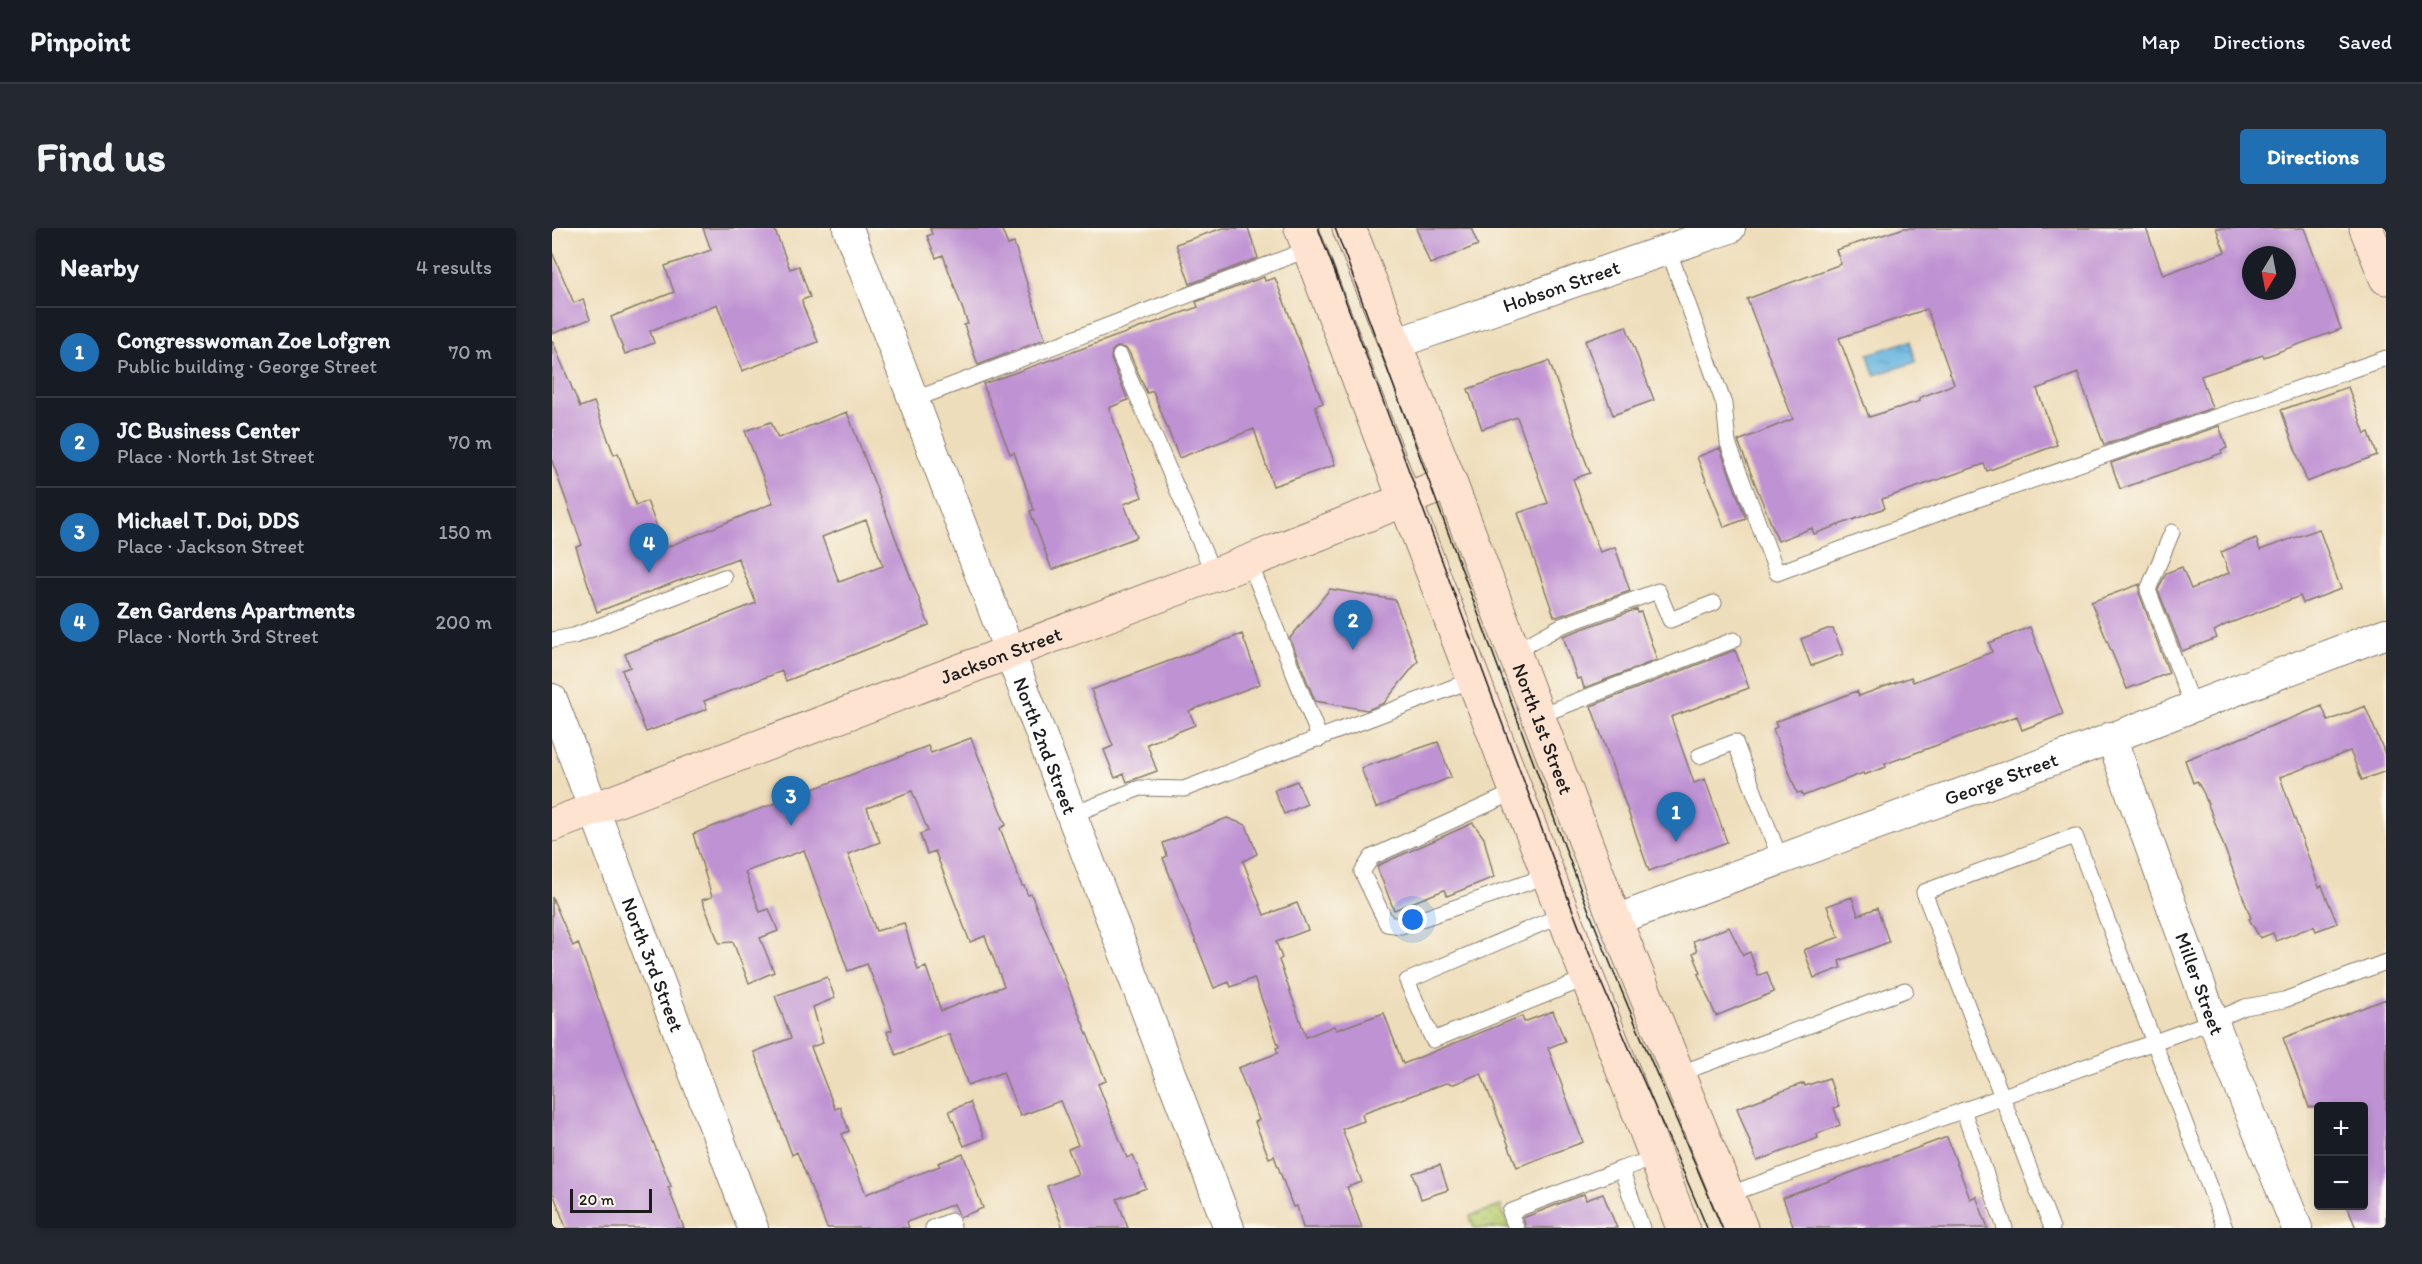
<!DOCTYPE html>
<html lang="en">
<head>
<meta charset="utf-8">
<style>
  :root { --surface:#171b24; --page:#242831; --text:#f1f3f6; --muted:#9ea1a6; --line:#363941; --accent:#1f6fb2 }
  body { margin:0; font-family:Itim,sans-serif; background:var(--page); color:var(--text) }
  .controls { position:absolute; right:18px; bottom:18px; display:grid; overflow:hidden; border-radius:6px; box-shadow:0 3px 9px #0003 }
  .controls button { width:54px; height:54px; display:grid; place-items:center; padding:0; border:0; border-bottom:2px solid var(--line); background:var(--surface); color:var(--text); font:30px sans-serif }
  .compass { position:absolute; left:1690px; top:18px; width:54px; height:54px; border-radius:50%; background:var(--surface); box-shadow:0 3px 9px #0003; rotate:190deg }
  .scale { position:absolute; left:18px; bottom:15px; width:82px; box-sizing:border-box; padding-left:6px; border:3px solid #1c1c1c; border-top:0; font-size:16px; line-height:21px; white-space:nowrap; color:#1c1c1c; -webkit-text-stroke:4px #fbf7ec; paint-order:stroke }
  .you { position:absolute; left:861px; top:692px; width:21px; height:21px; margin:-15px; border:4px solid #fff; border-radius:50%; background:#1a73e8; box-shadow:0 0 0 9px #1a73e833 }
  .badge { display:grid; place-items:center; width:39px; height:39px; border-radius:50%; background:var(--accent); color:#fff; font-size:20px; font-weight:700 }
  .pin { position:absolute; translate:-50% -50px; filter:drop-shadow(0 2px 3px #0008) }
  .pin::after { content:''; position:absolute; top:32px; width:21px; height:18px; background:inherit; clip-path:polygon(0 0,100% 0,50% 100%) }
  .list { margin:0; padding:0; list-style:none }
  h2 { display:flex; justify-content:space-between; align-items:center; height:78px; margin:0; padding:0 24px; font-size:26px }
  h2 small { font-size:20px; font-weight:400; color:var(--muted) }
  .list li { display:grid; grid-template-columns:39px 1fr auto; gap:18px; align-items:center; box-sizing:border-box; height:90px; padding:0 24px; border-top:2px solid var(--line) }
  .list b { display:block; font-size:22px; white-space:nowrap }
  .list p { margin:0; font-size:20px; white-space:nowrap; color:var(--muted) }
  .list em { font-size:20px; font-style:normal; color:var(--muted) }
  .map { position:relative; flex:none; width:1834px; height:1000px; overflow:hidden; border-radius:6px }
  header { display:flex; align-items:center; gap:36px; box-sizing:border-box; height:84px; padding:0 30px; background:var(--surface); border-bottom:2px solid var(--line) }
  header strong { font-size:28px }
  nav { display:flex; gap:33px; margin-inline-start:auto; font-size:21px }
  .intro { display:flex; align-items:center; justify-content:space-between; box-sizing:border-box; height:144px; padding:0 36px }
  h1 { margin:0; font-size:42px }
  .button { padding:15px 27px; border-radius:6px; background:var(--accent); color:#fff; font-size:21px; font-weight:700 }
  main { display:flex; gap:36px; padding:0 36px }
  aside { flex:1; background:var(--surface); border-radius:6px; box-shadow:0 3px 9px #0003 }
  .map>svg:first-child { display:block }
  .park { fill:url(#park-dots); stroke:#6a7546; stroke-width:1.5 }
  .water { fill:url(#water-ripples); stroke:#40687e; stroke-width:1.5 }
  .building { fill:#bf92d3; fill-rule:evenodd }
  .lines { fill:none; stroke-linecap:round; stroke-linejoin:round }
  .lane-casing { stroke:#857c6b; stroke-width:17 }
  .street-casing { stroke:#857c6b; stroke-width:32 }
  .secondary-casing { stroke:#857c6b; stroke-width:35 }
  .lane { stroke:#fff; stroke-width:15 }
  .street { stroke:#fff; stroke-width:30 }
  .secondary { stroke:#fee3d1; stroke-width:33 }
  .tram { stroke:#1c1c1c; stroke-width:1.5 }
  .labels { text-anchor:middle; dominant-baseline:central; stroke-width:4.5; stroke-linejoin:round; paint-order:stroke }
  .street-label { font-size:20px; fill:#1c1c1c; stroke:#fbf7ec }
</style>
</head>
<body>
<header>
<strong>Pinpoint</strong>
<nav><a>Map</a><a>Directions</a><a>Saved</a></nav>
</header>
<div class="intro"><h1>Find us</h1><a class="button">Directions</a></div>
<main>
<aside>
<h2>Nearby<small>4 results</small></h2>
<ul class="list">
<li><span class="badge">1</span><div><b>Congresswoman Zoe Lofgren</b><p>Public building · George Street</p></div><em>70 m</em></li>
<li><span class="badge">2</span><div><b>JC Business Center</b><p>Place · North 1st Street</p></div><em>70 m</em></li>
<li><span class="badge">3</span><div><b>Michael T. Doi, DDS</b><p>Place · Jackson Street</p></div><em>150 m</em></li>
<li><span class="badge">4</span><div><b>Zen Gardens Apartments</b><p>Place · North 3rd Street</p></div><em>200 m</em></li>
</ul>
</aside>
<div class="map">
<svg width="1834" height="1000" viewBox="0 0 1834 1000">
  <defs>
    <pattern id="park-dots" width="8" height="8" patternUnits="userSpaceOnUse" patternTransform="scale(1.5)"><rect width="8" height="8" fill="#b9ce71"/><path d="M2 2h.1M6 6h.1" fill="none" stroke="#9eb061" stroke-width="1.8" stroke-linecap="round"/></pattern>
    <pattern id="water-ripples" width="26" height="14" patternUnits="userSpaceOnUse" patternTransform="scale(1.5)"><rect width="26" height="14" fill="#64b4df"/><path d="M2 4q2-2 4 0t4 0M15 11q2-2 4 0t4 0" fill="none" stroke="#5292b4"/></pattern>
  </defs>
  <rect width="100%" height="100%" fill="#fbf7ec"/>
  <filter id="ink" filterUnits="userSpaceOnUse"><feTurbulence type="fractalNoise" baseFrequency=".0167" numOctaves="2"/><feDisplacementMap in="SourceGraphic" scale="12" xChannelSelector="R" yChannelSelector="G"/><feConvolveMatrix kernelMatrix="1 2 1 2 8 2 1 2 1" color-interpolation-filters="sRGB"/></filter>
  <filter id="wash" filterUnits="userSpaceOnUse"><feTurbulence type="fractalNoise" baseFrequency=".008" numOctaves="4" result="noise"/><feDisplacementMap in="SourceGraphic" scale="24" xChannelSelector="R" yChannelSelector="G"/><feGaussianBlur stdDeviation="1.35" result="paint"/><feColorMatrix in="noise" values="0 0 0 0 0 0 0 0 0 0 0 0 0 0 0 0 0 1.4 0 .05"/><feComposite in="paint" operator="in"/></filter>
  <g filter="url(#wash)">
    <rect width="100%" height="100%" fill="#eeddba"/>
    <path class="park" d="M 949,978 L 957,1000 L 922,1000 L 918,988 Z"/>
    <path class="water" d="M 1358,113 L 1364,134 L 1322,147 L 1316,126 Z"/>
    <g id="blocks">
      <path class="building" d="M 151,0 L 222,0 L 238,41 L 247,38 L 258,69 L 250,72 L 251,78 L 266,114 L 190,143 L 165,76 L 98,103 L 102,115 L 73,126 L 59,89 L 122,64 L 113,38 L 159,22 Z
        M 378,0 L 449,0 L 456,17 L 462,15 L 493,111 L 426,137 L 412,97 L 416,96 L 391,27 L 384,30 L 375,8 L 380,6 Z
        M 671,0 L 696,0 L 706,30 L 638,56 L 624,16 Z
        M 864,0 L 919,0 L 926,17 L 878,36 Z
        M 1352,0 L 1594,0 L 1611,47 L 1673,24 L 1664,0 L 1752,0 L 1789,101 L 1712,129 L 1711,127 L 1649,148 L 1660,180 L 1552,217 L 1526,145 L 1485,161 L 1505,217 L 1435,243 L 1432,236 L 1330,271 L 1333,280 L 1262,306 L 1260,300 L 1226,313 L 1186,213 L 1241,191 L 1195,71 L 1289,36 L 1284,22 ZM 1699,27 L 1735,27 L 1735,63 L 1699,63 ZM 1375,81 L 1402,156 L 1367,170 L 1368,173 L 1317,189 L 1287,110 Z
        M 0,24 L 22,75 L 31,71 L 38,91 L 0,106 Z
        M 712,49 L 713,53 L 723,50 L 771,175 L 763,178 L 783,237 L 721,258 L 702,201 L 627,230 L 601,163 L 595,165 L 577,124 L 573,120 L 565,119 L 560,123 L 559,131 L 576,172 L 557,180 L 590,269 L 572,276 L 585,309 L 500,342 L 478,283 L 482,282 L 462,224 L 458,226 L 431,156 L 646,79 L 644,74 Z
        M 1074,98 L 1102,172 L 1061,187 L 1033,113 Z
        M 0,112 L 28,179 L 42,174 L 62,227 L 66,225 L 84,277 L 95,273 L 113,320 L 221,275 L 193,203 L 219,194 L 226,210 L 295,184 L 377,397 L 234,453 L 230,443 L 152,473 L 155,481 L 94,504 L 70,442 L 78,439 L 73,426 L 204,375 L 186,330 L 45,384 L 24,319 L 30,317 L 0,233 ZM 314,292 L 331,338 L 287,354 L 270,309 Z
        M 997,133 L 1038,245 L 1021,251 L 1048,324 L 1063,319 L 1078,363 L 1005,389 L 1002,388 L 966,285 L 996,275 L 965,189 L 930,201 L 916,161 Z
        M 1796,159 L 1813,206 L 1817,204 L 1825,227 L 1755,254 L 1729,182 Z
        M 1667,198 L 1675,220 L 1669,222 L 1670,225 L 1568,261 L 1559,235 Z
        M 1168,220 L 1194,291 L 1172,299 L 1145,229 Z
        M 1767,301 L 1789,361 L 1751,375 L 1748,368 L 1673,397 L 1662,403 L 1665,410 L 1630,423 L 1606,362 L 1614,345 L 1630,339 L 1639,361 L 1677,345 L 1669,324 L 1704,310 L 1708,322 Z
        M 1588,356 L 1587,365 L 1617,445 L 1575,461 L 1539,374 Z
        M 778,361 L 843,372 L 866,433 L 832,475 L 815,482 L 763,473 L 738,410 Z
        M 1085,381 L 1086,385 L 1089,384 L 1105,432 L 1032,460 L 1029,450 L 1025,451 L 1011,408 Z
        M 1478,399 L 1511,486 L 1470,502 L 1465,488 L 1333,536 L 1334,539 L 1312,547 L 1311,545 L 1251,568 L 1249,564 L 1245,565 L 1221,501 L 1225,499 L 1223,494 L 1305,463 L 1307,468 L 1359,449 L 1361,454 L 1440,424 L 1437,415 Z
        M 1275,401 L 1281,401 L 1291,426 L 1259,438 L 1249,411 Z
        M 690,406 L 708,456 L 637,483 L 643,497 L 595,516 L 605,543 L 575,554 L 572,546 L 563,550 L 552,522 L 561,518 L 539,462 Z
        M 1183,422 L 1197,460 L 1119,489 L 1142,555 L 1153,551 L 1175,614 L 1097,643 L 1039,478 Z
        M 1770,478 L 1776,493 L 1813,478 L 1834,528 L 1834,543 L 1810,552 L 1798,523 L 1728,549 L 1767,659 L 1770,658 L 1785,695 L 1764,703 L 1762,698 L 1724,713 L 1721,705 L 1708,710 L 1697,691 L 1699,690 L 1652,566 L 1645,553 L 1641,555 L 1633,532 Z
        M 419,510 L 454,597 L 448,600 L 470,658 L 472,658 L 476,667 L 479,666 L 554,853 L 546,856 L 575,930 L 581,927 L 594,960 L 565,971 L 576,1000 L 511,1000 L 495,958 L 526,946 L 516,921 L 526,917 L 508,873 L 468,888 L 451,844 L 416,857 L 397,806 L 344,827 L 335,804 L 340,802 L 333,780 L 315,736 L 296,743 L 252,622 L 193,644 L 208,684 L 217,681 L 226,703 L 208,710 L 222,744 L 197,755 L 181,714 L 167,715 L 150,672 L 160,669 L 141,606 L 376,518 L 379,525 ZM 360,563 L 376,603 L 368,606 L 375,626 L 383,623 L 418,714 L 433,708 L 452,758 L 389,783 L 374,739 L 366,742 L 352,695 L 324,703 L 296,626 L 328,614 L 315,580 Z
        M 886,514 L 899,549 L 824,580 L 809,540 Z
        M 745,553 L 755,576 L 732,586 L 722,562 Z
        M 675,590 L 694,597 L 705,626 L 691,633 L 712,687 L 745,675 L 756,702 L 724,714 L 730,730 L 727,732 L 754,809 L 782,798 L 784,802 L 832,785 L 851,836 L 970,788 L 972,794 L 1001,783 L 1013,813 L 996,820 L 1031,914 L 965,939 L 929,845 L 902,856 L 894,855 L 813,884 L 810,887 L 812,893 L 790,901 L 810,954 L 795,959 L 810,1000 L 751,1000 L 745,978 L 741,979 L 722,928 L 717,930 L 703,894 L 707,892 L 686,840 L 726,825 L 724,820 L 727,819 L 702,750 L 679,759 L 677,754 L 662,760 L 611,630 L 615,628 L 611,615 Z
        M 921,595 L 932,610 L 942,649 L 895,668 L 892,662 L 842,682 L 825,639 L 827,637 Z
        M 0,669 L 21,718 L 26,715 L 74,847 L 119,958 L 116,959 L 132,1000 L 14,1000 L 0,962 Z
        M 1300,669 L 1306,687 L 1325,680 L 1337,714 L 1287,733 L 1289,740 L 1262,750 L 1252,722 L 1287,709 L 1275,678 Z
        M 1177,699 L 1191,727 L 1198,724 L 1206,748 L 1215,744 L 1222,764 L 1164,788 L 1146,746 L 1149,745 L 1141,725 L 1145,723 L 1141,713 Z
        M 275,749 L 283,770 L 261,779 L 271,815 L 259,819 L 283,881 L 288,879 L 297,903 L 290,906 L 314,966 L 388,938 L 386,935 L 411,926 L 431,980 L 408,989 L 402,976 L 355,994 L 357,1000 L 275,1000 L 245,924 L 240,927 L 202,824 L 239,810 L 223,768 Z
        M 1834,771 L 1834,1000 L 1804,1000 L 1795,978 L 1812,978 L 1812,879 L 1757,879 L 1731,810 Z
        M 1277,850 L 1287,878 L 1282,880 L 1288,897 L 1265,906 L 1266,910 L 1205,933 L 1185,880 L 1252,855 L 1253,858 Z
        M 418,874 L 432,910 L 412,918 L 397,883 Z
        M 1395,909 L 1418,971 L 1424,968 L 1436,1000 L 1242,1000 L 1231,970 Z
        M 888,937 L 896,962 L 869,971 L 861,945 Z
        M 1032,966 L 1034,972 L 1051,966 L 1065,1000 L 974,1000 L 971,990 Z"/>
    </g>
  </g>
  <g filter="url(#ink)">
    <use href="#blocks" fill-opacity="0" stroke="#857c6b" stroke-width="1.5"/>
    <g class="lines">
      <defs>
        <path id="lane" d="M 1116,21 L 1172,176 L 1176,215 L 1225,345 L 1406,278 L 1834,130
          M 568,128 L 662,347
          M 361,172 L 757,21
          M 1620,304 L 1596,362 L 1640,477
          M 697,333 L 768,511
          M 0,412 L 22,408 L 172,349
          M 962,424 L 1009,398 L 1106,363 L 1118,392 L 1162,375
          M 986,488 L 1182,412
          M 1147,528 L 1183,514 L 1229,633
          M 963,564 L 820,629 L 810,644 L 835,696 L 849,698 L 995,648
          M 519,587 L 588,560 L 632,561 L 920,452
          M 1010,687 L 855,753 L 881,812 L 1035,750
          M 1126,846 L 1353,762
          M 1411,882 L 1453,1000
          M 1069,941 L 1104,930
          M 1175,967 L 1661,793 L 1693,779 L 1732,772 L 1834,734
          M 381,1000 L 399,993 L 401,1000
          M 964,1000 L 958,984 L 1069,941 L 1090,1000
          M 1500,1000 L 1372,664 L 1523,608 L 1673,1000"/>
        <g id="street">
          <path id="s1" d="M 296,0 L 677,1000"/>
          <path id="s2" d="M 842,116 L 1178,0"/>
          <path id="s3" d="M 0,471 L 201,1000"/>
          <path id="s4" d="M 1559,509 L 1661,793 L 1745,1000"/>
          <path id="s5" d="M 1063,692 L 1536,519 L 1834,405"/>
        </g>
        <g id="secondary">
          <path d="M 749,0 L 1131,1000"/>
          <path id="s6" d="M 797,0 L 898,254 L 1063,692 L 1189,1000"/>
          <path d="M 1814,0 L 1834,50"/>
          <path id="s7" d="M 0,597 L 688,337 L 898,254"/>
        </g>
      </defs>
      <use href="#lane" class="lane-casing"/>
      <use href="#street" class="street-casing"/>
      <use href="#secondary" class="secondary-casing"/>
      <use href="#lane" class="lane"/>
      <use href="#street" class="street"/>
      <use href="#secondary" class="secondary"/>
      <path class="tram" d="M 766,0 C 858,240 943,483 1036,722 C 1073,816 1117,907 1155,1000
        M 783,0 L 1028,660 C 1072,774 1123,886 1170,1000"/>
    </g>
  </g>
  <g class="labels">
    <g class="street-label">
      <text stroke="none"><textPath href="#s2" startOffset="177">Hobson Street</textPath></text>
      <text stroke="none"><textPath href="#s7" startOffset="480">Jackson Street</textPath></text>
      <text stroke="none"><textPath href="#s6" startOffset="537">North 1st Street</textPath></text>
      <text stroke="none"><textPath href="#s1" startOffset="554">North 2nd Street</textPath></text>
      <text stroke="none"><textPath href="#s5" startOffset="411">George Street</textPath></text>
      <text stroke="none"><textPath href="#s3" startOffset="284">North 3rd Street</textPath></text>
      <text stroke="none"><textPath href="#s4" startOffset="262">Miller Street</textPath></text>
    </g>
  </g>
</svg>
<div class="controls">
<button>+</button>
<button>−</button>
</div>
<svg class="compass" viewBox="-18 -18 36 36"><path d="M0-13l5 13h-10z" fill="#e53935"/><path d="M0 13l5-13h-10z" fill="#9ea1a6"/></svg>
<div class="scale">20 m</div>
<div class="you"></div>
<div class="pin badge" style="left:1124px;top:614px">1</div>
<div class="pin badge" style="left:801px;top:422px">2</div>
<div class="pin badge" style="left:239px;top:598px">3</div>
<div class="pin badge" style="left:97px;top:345px">4</div>
</div>
</main>
</body>
</html>
